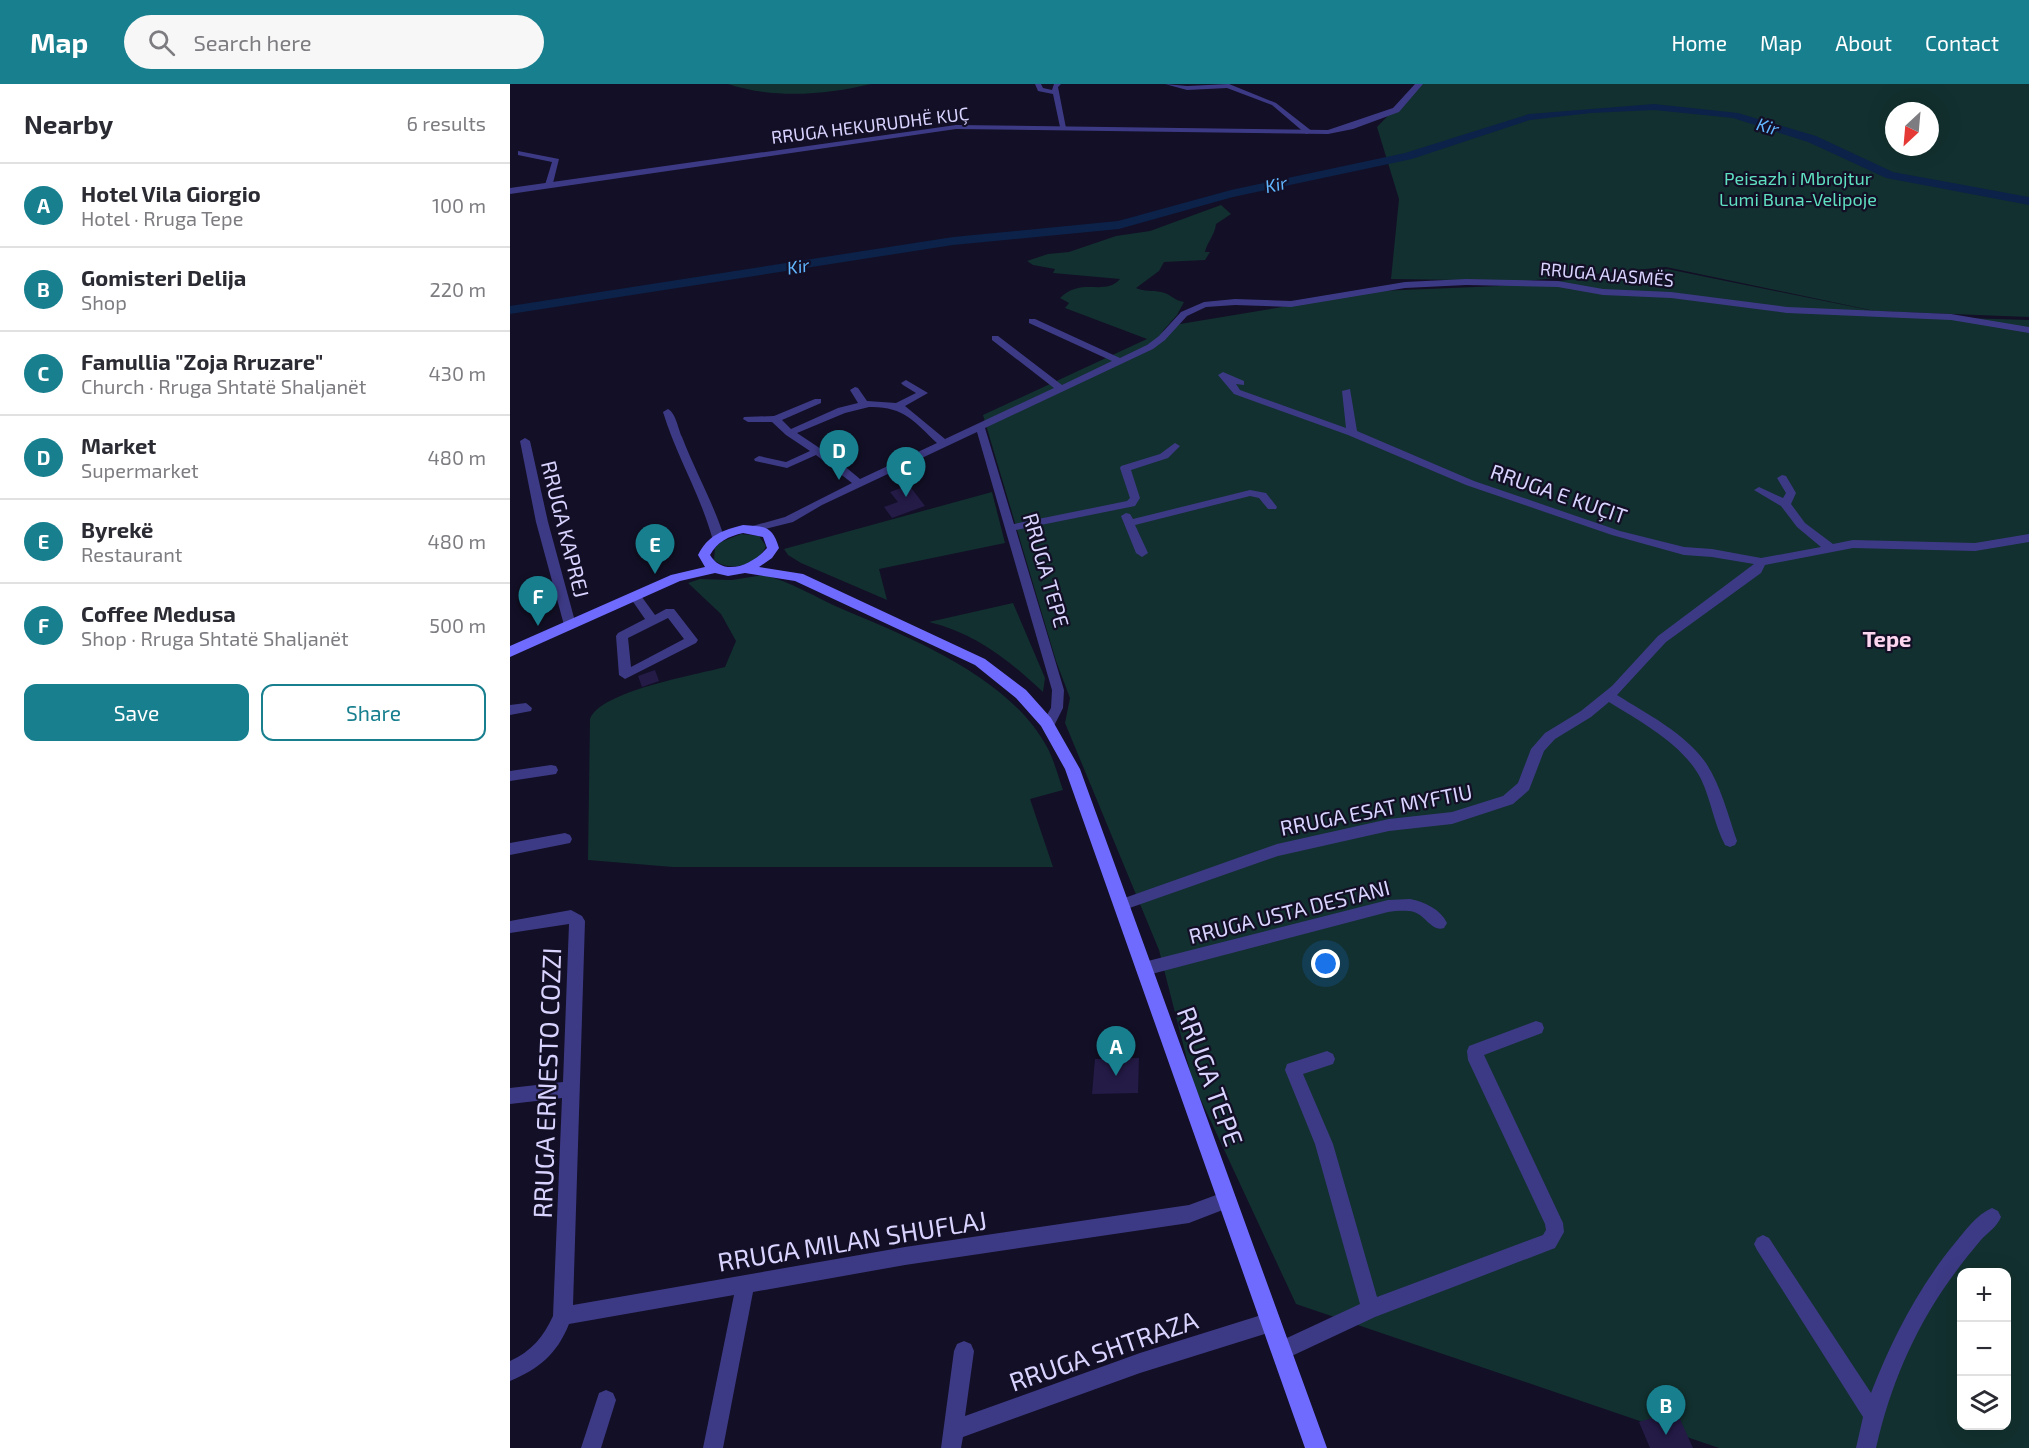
<!DOCTYPE html>
<html lang="en">
<head>
<meta charset="utf-8">
<style>
  :root { --surface:#fff; --page:#f7f7f7; --text:#2b2b33; --muted:#7c7c81; --line:#e1e1e2; --accent:#187f8f }
  body { margin:0; font-family:"Exo 2",sans-serif; background:var(--page); color:var(--text) }
  .controls { position:absolute; right:18px; bottom:18px; display:grid; overflow:hidden; border-radius:12px; box-shadow:0 6px 24px #0002 }
  .controls button { width:54px; height:54px; display:grid; place-items:center; padding:0; border:0; border-bottom:2px solid var(--line); background:var(--surface); color:var(--text); font:30px sans-serif }
  .compass { position:absolute; left:1375px; top:18px; width:54px; height:54px; border-radius:50%; background:var(--surface); box-shadow:0 6px 24px #0002; rotate:206deg }
  .you { position:absolute; left:816px; top:880px; width:21px; height:21px; margin:-15px; border:4px solid #fff; border-radius:50%; background:#1a73e8; box-shadow:0 0 0 9px #1a73e833 }
  .badge { display:grid; place-items:center; width:39px; height:39px; border-radius:50%; background:var(--accent); color:#fff; font-size:20px; font-weight:700 }
  .pin { position:absolute; translate:-50% -50px; filter:drop-shadow(0 2px 3px #0008) }
  .pin::after { content:''; position:absolute; top:32px; width:21px; height:18px; background:inherit; clip-path:polygon(0 0,100% 0,50% 100%) }
  .list { margin:0; padding:0; list-style:none }
  h2 { display:flex; justify-content:space-between; align-items:center; height:78px; margin:0; padding:0 24px; font-size:26px }
  h2 small { font-size:20px; font-weight:400; color:var(--muted) }
  .list li { display:grid; grid-template-columns:39px 1fr auto; gap:18px; align-items:center; box-sizing:border-box; height:84px; padding:0 24px; border-top:2px solid var(--line) }
  .list b { display:block; font-size:22px; white-space:nowrap }
  .list p { margin:0; font-size:20px; white-space:nowrap; color:var(--muted) }
  .list em { font-size:20px; font-style:normal; color:var(--muted) }
  .actions { display:flex; gap:12px; padding:18px 24px }
  .actions a { flex:1; padding:14px 0; border:2px solid var(--accent); border-radius:12px; text-align:center; font-size:21px; color:var(--accent) }
  .actions .main { background:var(--accent); color:#fff }
  .icon { flex:none; width:33px; height:33px; fill:none; stroke:currentColor; stroke-width:2; stroke-linecap:round; stroke-linejoin:round }
  .map { position:relative; flex:none; width:1519px; height:1364px; overflow:hidden }
  header { display:flex; align-items:center; gap:36px; box-sizing:border-box; height:84px; padding:0 30px; background:var(--accent); color:#fff }
  header strong { font-size:28px }
  nav { display:flex; gap:33px; margin-inline-start:auto; font-size:21px }
  .search { width:420px; height:54px; background:var(--page); display:flex; align-items:center; gap:15px; box-sizing:border-box; padding:0 21px; border-radius:33px; color:var(--muted); font-size:22px }
  main { display:flex }
  aside { flex:1; background:var(--surface) }
  .map>svg:first-child { display:block }
  .green { fill:#12302f; fill-rule:evenodd }
  .lines { fill:none; stroke-linecap:round; stroke-linejoin:round }
  .river { fill:#0c2248; fill-rule:evenodd }
  .building { fill:#241b47 }
  .minor { fill:#3d3a85; fill-rule:evenodd }
  .tertiary { fill:#3d3a85; fill-rule:evenodd }
  .secondary { fill:#6f6bff; fill-rule:evenodd }
  .labels { text-anchor:middle; dominant-baseline:central; stroke-width:4.5; stroke-linejoin:round; paint-order:stroke }
  .far-street-label { font-size:18px; fill:#d9d4ff; stroke:#130f26 }
  .far-water-label { font-size:18px; font-style:italic; fill:#62b6ff; stroke:#130f26 }
  .far-park-label { font-size:18px; fill:#5fe0c0; stroke:#130f26 }
  .street-label { font-size:21px; fill:#d9d4ff; stroke:#130f26 }
  .neighbourhood-label { font-size:22px; font-weight:bold; fill:#ffd6f0; stroke:#130f26 }
  .near-street-label { font-size:26px; fill:#d9d4ff; stroke:#130f26 }
</style>
</head>
<body>
<header>
<strong>Map</strong>
<div class="search"><svg class="icon" aria-label="search" viewBox="0 0 24 24"><circle cx="10" cy="10" r="6"/><path d="M15 15l6 6"/></svg>Search here</div>
<nav><a>Home</a><a>Map</a><a>About</a><a>Contact</a></nav>
</header>
<main>
<aside>
<h2>Nearby<small>6 results</small></h2>
<ul class="list">
<li><span class="badge">A</span><div><b>Hotel Vila Giorgio</b><p>Hotel · Rruga Tepe</p></div><em>100 m</em></li>
<li><span class="badge">B</span><div><b>Gomisteri Delija</b><p>Shop</p></div><em>220 m</em></li>
<li><span class="badge">C</span><div><b>Famullia &quot;Zoja Rruzare&quot;</b><p>Church · Rruga Shtatë Shaljanët</p></div><em>430 m</em></li>
<li><span class="badge">D</span><div><b>Market</b><p>Supermarket</p></div><em>480 m</em></li>
<li><span class="badge">E</span><div><b>Byrekë</b><p>Restaurant</p></div><em>480 m</em></li>
<li><span class="badge">F</span><div><b>Coffee Medusa</b><p>Shop · Rruga Shtatë Shaljanët</p></div><em>500 m</em></li>
</ul>
<div class="actions"><a class="main">Save</a><a>Share</a></div>
</aside>
<div class="map">
<svg width="1519" height="1364" viewBox="0 0 1519 1364">
  <rect width="100%" height="100%" fill="#130f26"/>
  <path class="green" d="M 218,0 L 361,0 C 316,11 263,15 218,0 Z
    M 909,0 L 1519,0 L 1519,233 L 1365,227 L 1156,183 L 1016,197 L 881,195 L 889,115 L 867,43 ZM 1384,27 L 1420,27 L 1420,63 L 1384,63 Z
    M 711,121 L 721,130 L 706,140 C 705,151 697,158 695,168 L 700,168 L 695,176 L 654,178 L 649,187 L 626,204 C 635,208 642,206 651,208 C 659,209 665,217 674,218 L 667,231 L 652,248 L 670,240 L 869,207 L 1013,201 L 1157,185 L 1388,232 L 1519,236 L 1519,1364 L 1209,1364 L 786,1220 L 683,999 L 649,866 L 555,639 L 560,614 L 546,577 L 473,331 L 637,255 L 555,224 L 559,219 L 550,214 C 572,192 594,213 610,195 L 543,189 L 545,185 L 523,181 L 517,177 L 538,170 L 559,168 L 606,152 L 640,147 ZM 1452,1188 L 1496,1188 L 1496,1342 L 1452,1342 Z
    M 482,408 L 495,459 L 369,485 L 377,516 L 291,479 L 278,471 L 274,465 Z
    M 231,450 L 249,452 L 256,462 C 248,481 220,489 204,476 L 205,464 L 211,458 Z
    M 253,491 C 280,497 307,514 332,525 C 401,554 499,593 537,663 C 544,676 548,692 553,706 L 520,715 L 543,783 L 163,783 L 78,776 L 80,635 C 90,607 186,591 215,583 L 226,557 L 211,530 L 178,499 L 190,495 L 222,496 Z
    M 503,519 L 535,594 L 533,608 C 499,576 465,549 419,538 Z"/>
  <g class="lines">
    <path class="river" d="M 1144,20 L 1228,29 L 1306,52 L 1383,88 L 1519,113 L 1519,121 L 1376,94 L 1298,58 L 1223,34 L 1144,26 L 1081,29 L 1020,36 L 902,75 L 723,113 L 609,145 L 443,161 L 0,230 L 0,222 L 443,153 L 608,137 L 721,106 L 895,69 L 1019,30 Z"/>
  </g>
  <path class="building" d="M 399,401 L 415,422 L 382,434 L 374,423 L 388,418 L 380,408 Z
    M 145,586 L 149,597 L 132,603 L 128,592 Z
    M 629,974 L 628,1009 L 582,1010 L 585,975 Z
    M 1166,1326 L 1183,1364 L 1140,1364 L 1129,1338 Z"/>
  <g class="lines">
    <path class="minor" d="M 525,0 L 531,0 L 533,4 L 542,6 L 544,0 L 551,0 L 548,3 L 556,44 L 550,43 L 543,10 L 528,7 Z
      M 655,0 L 677,2 L 719,0 L 766,19 L 803,48 L 796,50 L 762,21 L 717,4 L 677,6 Z
      M 8,67 L 49,75 L 42,103 L 35,101 L 42,78 L 8,71 Z
      M 956,195 L 1048,197 L 1093,205 L 1161,208 L 1277,223 L 1441,230 L 1519,243 L 1519,249 L 1441,236 L 1277,229 L 1161,214 L 1093,211 L 1048,203 L 956,201 L 895,204 L 781,223 L 725,221 L 696,223 L 677,232 L 655,256 L 643,265 L 475,344 L 504,440 L 617,417 L 620,414 L 610,384 L 611,382 L 650,370 L 665,359 L 670,362 L 658,374 L 621,386 L 630,414 L 625,422 L 506,446 L 554,606 L 553,624 L 543,644 L 538,646 L 531,641 L 541,624 L 542,606 L 467,348 L 312,421 L 283,438 L 243,448 L 237,445 L 239,443 L 275,433 L 342,399 L 306,371 L 277,384 L 245,377 L 244,375 L 249,372 L 276,378 L 300,367 L 276,351 L 262,338 L 238,338 L 233,335 L 234,333 L 264,332 L 305,315 L 311,315 L 311,319 L 272,336 L 281,345 L 328,324 L 348,319 L 340,306 L 345,303 L 348,304 L 357,317 L 386,319 L 406,309 L 393,301 L 391,299 L 396,296 L 418,309 L 395,322 L 435,355 L 544,304 L 482,256 L 482,252 L 488,252 L 552,301 L 602,277 L 519,239 L 519,235 L 525,235 L 610,274 L 637,261 L 649,252 L 671,228 L 694,218 L 725,215 L 781,217 L 895,198 ZM 359,323 C 393,322 404,337 427,359 L 350,395 L 326,375 L 287,349 L 335,329 Z
      M 713,288 L 734,297 L 734,301 L 726,300 L 730,306 L 836,344 L 832,307 L 840,305 L 847,347 L 964,397 L 1110,447 L 1174,463 L 1202,465 L 1251,474 L 1311,463 L 1287,443 L 1271,422 L 1244,406 L 1249,403 L 1273,414 L 1276,409 L 1267,394 L 1272,391 L 1276,392 L 1286,409 L 1281,420 L 1295,439 L 1323,460 L 1343,456 L 1465,459 L 1519,450 L 1519,458 L 1465,467 L 1343,464 L 1255,481 L 1251,489 L 1156,558 L 1107,611 C 1137,630 1175,649 1196,679 C 1211,702 1218,731 1227,757 L 1225,761 L 1220,763 L 1215,761 C 1204,740 1201,716 1191,695 C 1173,660 1131,638 1099,618 L 1081,633 L 1045,655 L 1034,667 L 1019,706 L 1003,720 L 942,740 L 879,747 L 768,772 L 611,827 L 606,825 L 604,821 L 606,817 L 767,760 L 879,735 L 942,728 L 993,712 L 1008,699 L 1021,665 L 1035,649 L 1071,627 L 1102,602 L 1148,552 L 1244,480 L 1202,473 L 1174,471 L 1102,451 L 956,401 L 838,351 L 724,310 L 708,291 Z
      M 158,325 C 166,329 168,345 172,353 C 185,387 203,418 214,453 L 212,456 L 204,456 L 202,453 C 190,410 166,371 153,328 Z
      M 15,354 L 20,357 L 38,438 L 66,541 L 60,545 L 54,541 L 26,438 L 10,357 Z
      M 740,406 L 756,409 L 767,423 L 766,425 L 758,425 L 749,414 L 740,412 L 625,441 L 638,469 L 632,473 L 626,469 L 611,432 L 616,429 L 620,430 L 623,435 Z
      M 125,508 L 129,509 L 145,531 L 156,525 L 164,525 L 188,556 L 186,559 L 115,595 L 109,591 L 106,552 L 108,549 L 135,535 L 119,512 ZM 158,534 L 174,555 L 121,583 L 118,554 Z
      M 16,619 L 22,624 L 21,627 L 0,631 L 0,621 Z
      M 41,681 L 46,682 L 48,686 L 46,690 L 0,697 L 0,687 Z
      M 55,749 L 60,751 L 62,755 L 60,759 L 0,771 L 0,759 Z
      M 900,815 C 915,818 930,825 937,839 L 934,844 C 922,848 916,832 904,828 C 896,826 886,827 878,828 L 634,892 L 628,890 L 626,885 L 628,880 L 634,878 L 878,816 Z
      M 61,826 L 72,832 L 75,837 L 63,1221 L 395,1163 L 679,1121 L 717,1107 L 723,1110 L 726,1116 L 723,1122 L 679,1139 L 395,1181 L 243,1208 L 213,1364 L 193,1364 L 224,1211 L 59,1240 C 47,1270 29,1285 0,1297 L 0,1277 C 21,1268 34,1252 43,1232 L 52,1014 L 0,1020 L 0,1004 L 53,998 L 59,840 L 0,849 L 0,837 Z
      M 1026,937 L 1032,939 L 1034,944 L 1032,949 L 974,971 L 1053,1139 L 1054,1148 L 1045,1164 L 865,1233 L 771,1277 L 764,1274 L 761,1267 L 764,1260 L 850,1220 L 805,1060 L 775,986 L 777,980 L 817,967 L 823,970 L 825,975 L 823,980 L 793,990 L 823,1060 L 867,1213 L 1033,1151 L 1036,1146 L 1035,1140 L 958,976 L 957,967 L 959,962 Z
      M 1482,1124 L 1488,1127 L 1491,1133 C 1487,1143 1477,1149 1470,1157 C 1459,1170 1449,1183 1439,1197 C 1403,1248 1380,1303 1366,1364 L 1346,1364 L 1353,1333 L 1247,1166 L 1244,1160 L 1247,1154 L 1253,1151 L 1259,1154 L 1361,1309 C 1382,1255 1408,1204 1445,1159 C 1456,1146 1466,1131 1482,1124 Z
      M 761,1228 L 768,1231 L 771,1238 L 768,1245 L 761,1248 L 630,1289 L 453,1353 L 451,1364 L 431,1364 L 444,1267 L 447,1260 L 454,1257 L 461,1260 L 464,1267 L 455,1332 L 630,1269 Z
      M 96,1306 L 103,1309 L 106,1316 L 91,1364 L 71,1364 L 89,1309 Z"/>
    <path class="tertiary" d="M 905,0 L 913,0 L 889,28 L 843,45 L 818,50 L 446,45 L 0,110 L 0,104 L 446,41 L 818,46 L 883,24 Z"/>
    <path class="secondary" d="M 233,441 C 255,443 262,441 269,464 L 262,474 L 249,483 L 293,490 L 475,575 L 516,606 L 541,634 L 570,685 L 817,1364 L 795,1364 L 555,685 L 531,642 L 506,614 L 465,581 L 285,497 L 235,489 L 218,492 L 205,489 L 170,497 L 0,573 L 0,562 L 161,491 L 195,483 L 188,471 C 198,451 213,446 233,441 ZM 233,449 L 253,453 L 257,464 C 243,480 214,494 200,471 C 207,458 219,452 233,449 Z"/>
  </g>
  <g class="labels">
    <g class="far-street-label">
      <text transform="translate(360 41) rotate(-7)">RRUGA HEKURUDHË KUÇ</text>
      <text transform="translate(1097 190) rotate(5)">RRUGA AJASMËS</text>
    </g>
    <g class="far-water-label">
      <text transform="translate(1258 42) rotate(17)">Kir</text>
      <text transform="translate(766 100) rotate(-12)">Kir</text>
      <text transform="translate(288 182) rotate(-9)">Kir</text>
    </g>
    <g class="far-park-label">
      <text x="1288" y="94">Peisazh i Mbrojtur<tspan x="1288" dy="21">Lumi Buna-Velipoje</tspan></text>
    </g>
    <g class="street-label">
      <text transform="translate(1049 409) rotate(19)">RRUGA E KUÇIT</text>
      <text transform="translate(56 445) rotate(76)">RRUGA KAPREJ</text>
      <text transform="translate(537 486) rotate(74)">RRUGA TEPE</text>
      <text transform="translate(866 725) rotate(-11)">RRUGA ESAT MYFTIU</text>
      <text transform="translate(779 827) rotate(-14)">RRUGA USTA DESTANI</text>
    </g>
    <g class="neighbourhood-label">
      <text x="1377" y="554">Tepe</text>
    </g>
    <g class="near-street-label">
      <text transform="translate(701 992) rotate(70)">RRUGA TEPE</text>
      <text transform="translate(36 999) rotate(-88)">RRUGA ERNESTO COZZI</text>
      <text transform="translate(342 1156) rotate(-9)">RRUGA MILAN SHUFLAJ</text>
      <text transform="translate(593 1266) rotate(-19)">RRUGA SHTRAZA</text>
    </g>
  </g>
</svg>
<div class="controls">
<button>+</button>
<button>−</button>
<button><svg class="icon" aria-label="layers" viewBox="0 0 24 24"><path d="M12 4l9 5-9 5-9-5zM3 14l9 5 9-5"/></svg></button>
</div>
<svg class="compass" viewBox="-18 -18 36 36"><path d="M0-13l5 13h-10z" fill="#e53935"/><path d="M0 13l5-13h-10z" fill="#7c7c81"/></svg>
<div class="you"></div>
<div class="pin badge" style="left:606px;top:992px">A</div>
<div class="pin badge" style="left:1156px;top:1351px">B</div>
<div class="pin badge" style="left:396px;top:413px">C</div>
<div class="pin badge" style="left:329px;top:396px">D</div>
<div class="pin badge" style="left:145px;top:490px">E</div>
<div class="pin badge" style="left:28px;top:542px">F</div>
</div>
</main>
</body>
</html>
